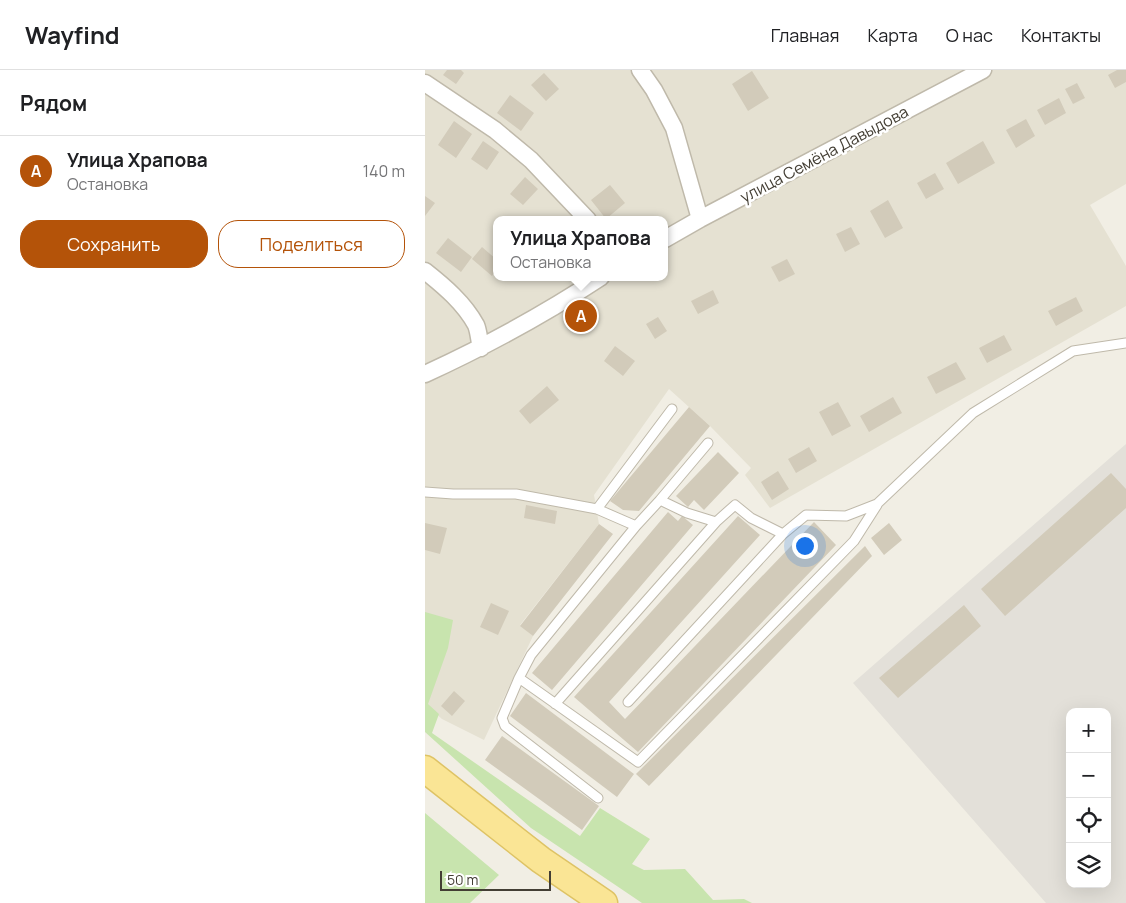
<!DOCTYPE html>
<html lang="ru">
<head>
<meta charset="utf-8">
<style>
  :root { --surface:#fff; --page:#f2f2f2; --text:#202124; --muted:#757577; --line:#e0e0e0; --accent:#b45309 }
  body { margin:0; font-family:Manrope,sans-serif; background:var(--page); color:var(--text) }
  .controls { position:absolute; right:15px; bottom:15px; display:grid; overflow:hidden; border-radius:10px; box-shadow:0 5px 20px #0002 }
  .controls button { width:45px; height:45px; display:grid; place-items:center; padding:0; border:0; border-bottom:1px solid var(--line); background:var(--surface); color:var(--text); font:25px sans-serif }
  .scale { position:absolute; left:15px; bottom:12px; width:111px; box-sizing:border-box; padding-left:5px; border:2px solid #433e34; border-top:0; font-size:14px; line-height:18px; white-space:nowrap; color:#433e34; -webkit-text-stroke:4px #fff; paint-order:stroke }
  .you { position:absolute; left:379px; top:475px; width:18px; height:18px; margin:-12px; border:4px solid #fff; border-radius:50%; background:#1a73e8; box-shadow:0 0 0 8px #1a73e833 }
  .badge { display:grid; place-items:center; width:32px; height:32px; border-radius:50%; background:var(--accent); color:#fff; font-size:16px; font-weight:700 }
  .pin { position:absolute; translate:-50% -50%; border:2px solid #fff; box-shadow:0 1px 5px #0006 }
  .popup { position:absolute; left:68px; top:146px; width:175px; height:65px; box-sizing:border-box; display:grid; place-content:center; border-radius:10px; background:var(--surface); filter:drop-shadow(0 1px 4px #0005); font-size:16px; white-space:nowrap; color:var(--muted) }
  .popup b { font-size:19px; color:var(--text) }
  .popup::after { content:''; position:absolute; left:50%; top:100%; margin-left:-10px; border:10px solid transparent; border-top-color:var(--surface) }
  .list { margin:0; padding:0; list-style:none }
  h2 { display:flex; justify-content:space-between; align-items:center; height:65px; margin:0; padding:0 20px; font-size:21px }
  h2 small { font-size:16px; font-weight:400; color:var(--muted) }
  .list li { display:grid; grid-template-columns:32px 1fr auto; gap:15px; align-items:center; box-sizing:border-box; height:70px; padding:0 20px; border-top:1px solid var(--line) }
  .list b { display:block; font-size:19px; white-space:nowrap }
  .list p { margin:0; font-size:16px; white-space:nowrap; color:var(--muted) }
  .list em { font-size:16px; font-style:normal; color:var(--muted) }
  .actions { display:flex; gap:10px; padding:15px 20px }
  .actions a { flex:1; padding:11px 0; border:1px solid var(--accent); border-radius:20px; text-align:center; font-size:18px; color:var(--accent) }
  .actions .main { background:var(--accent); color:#fff }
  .icon { flex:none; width:28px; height:28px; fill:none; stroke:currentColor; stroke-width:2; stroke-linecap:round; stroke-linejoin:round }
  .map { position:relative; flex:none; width:701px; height:833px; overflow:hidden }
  header { display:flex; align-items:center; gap:30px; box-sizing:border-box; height:70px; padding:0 25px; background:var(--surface); border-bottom:1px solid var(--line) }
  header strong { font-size:24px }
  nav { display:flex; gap:28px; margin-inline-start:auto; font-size:18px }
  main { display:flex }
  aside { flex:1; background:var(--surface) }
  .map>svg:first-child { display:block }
  .residential { fill:#e5e1d2; fill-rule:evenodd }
  .industrial { fill:#e3e0d9; fill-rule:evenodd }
  .green { fill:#c8e4ae }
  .building { fill:#d2cbba }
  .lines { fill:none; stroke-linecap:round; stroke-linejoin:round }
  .service-casing { stroke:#bfb9aa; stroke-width:11 }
  .minor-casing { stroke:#bfb9aa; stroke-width:19 }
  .primary-casing { stroke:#dec365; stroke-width:29 }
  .service { stroke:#fff; stroke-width:9 }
  .minor { stroke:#fff; stroke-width:16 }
  .primary { stroke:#fae595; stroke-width:26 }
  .labels { text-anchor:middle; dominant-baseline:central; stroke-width:5; stroke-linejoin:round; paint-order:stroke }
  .street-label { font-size:16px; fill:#433e34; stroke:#fff }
</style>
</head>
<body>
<header>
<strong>Wayfind</strong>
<nav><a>Главная</a><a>Карта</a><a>О нас</a><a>Контакты</a></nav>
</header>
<main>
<aside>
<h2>Рядом<small></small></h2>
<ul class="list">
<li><span class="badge">A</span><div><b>Улица Храпова</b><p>Остановка</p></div><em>140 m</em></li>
</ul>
<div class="actions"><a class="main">Сохранить</a><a>Поделиться</a></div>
</aside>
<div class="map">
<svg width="701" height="833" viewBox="0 0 701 833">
  <rect width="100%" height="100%" fill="#f1eee4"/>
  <path class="residential" d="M 0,0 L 701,0 L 701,114 L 665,135 L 701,196 L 701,236 L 345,438 L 320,405 L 326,398 L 285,356 L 244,319 L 169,425 L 174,454 L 95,555 L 108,566 L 59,670 L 17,649 L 0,634 ZM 72,150 L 240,150 L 240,207 L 72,207 Z"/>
  <path class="industrial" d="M 701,374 L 701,833 L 621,833 L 428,613 ZM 645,642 L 682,642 L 682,814 L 645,814 Z"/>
  <path class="green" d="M 0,542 L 28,550 L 23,578 L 3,634 L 14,644 L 7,663 L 155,766 L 175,738 L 225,769 L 207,794 L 219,800 L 260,799 L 288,830 L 319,829 L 327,833 L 217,833 L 106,758 L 0,662 Z
    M 0,743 L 74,805 L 45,833 L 0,833 Z"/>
  <path class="building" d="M 22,0 L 36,0 L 39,3 L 31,14 L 18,5 Z
    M 692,0 L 701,0 L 701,12 L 690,18 L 683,5 Z
    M 327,1 L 344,28 L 323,41 L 307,14 Z
    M 119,3 L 134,19 L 121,31 L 106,15 Z
    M 652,13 L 660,28 L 648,34 L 640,19 Z
    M 85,25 L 109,43 L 96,61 L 72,43 Z
    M 634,28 L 641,43 L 620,55 L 612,40 Z
    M 601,49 L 610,66 L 591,78 L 581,60 Z
    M 29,51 L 47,64 L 31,88 L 13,75 Z
    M 58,71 L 74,82 L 62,100 L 46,89 Z
    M 558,71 L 570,93 L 533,114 L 521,93 Z
    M 510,103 L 519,119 L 501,129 L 492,113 Z
    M 100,107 L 113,119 L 98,135 L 85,124 Z
    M 185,115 L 200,133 L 181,149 L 166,130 Z
    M 0,126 L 10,133 L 0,146 Z
    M 463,130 L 478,158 L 460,168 L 445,141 Z
    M 426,157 L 435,174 L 420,182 L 411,164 Z
    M 23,168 L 47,187 L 36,202 L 11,183 Z
    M 57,177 L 72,190 L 72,199 L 67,206 L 47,189 Z
    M 362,189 L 370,204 L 354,212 L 346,197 Z
    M 288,220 L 294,233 L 273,244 L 266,231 Z
    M 651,227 L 658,241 L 631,256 L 623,241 Z
    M 233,247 L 242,261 L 230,269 L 221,254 Z
    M 579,265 L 587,280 L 562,293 L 554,278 Z
    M 190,276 L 210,291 L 198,306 L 179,291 Z
    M 531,292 L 541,309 L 511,324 L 502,307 Z
    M 122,316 L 134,330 L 105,354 L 94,341 Z
    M 468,327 L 477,343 L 444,362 L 435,346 Z
    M 413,332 L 426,356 L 407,366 L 394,342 Z
    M 264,337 L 285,356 L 214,441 L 198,440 L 185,431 Z
    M 384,377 L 392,391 L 371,403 L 363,389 Z
    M 293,382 L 314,403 L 279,440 L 269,430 L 263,437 L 251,426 Z
    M 353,401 L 364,419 L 347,430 L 336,412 Z
    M 686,403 L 701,419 L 701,438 L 580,546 L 556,519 Z
    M 101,435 L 132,441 L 130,454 L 99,448 Z
    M 243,442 L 253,451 L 257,446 L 268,455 L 127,620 L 107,603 Z
    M 313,446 L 335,465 L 184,632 L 200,649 L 389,452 L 411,475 L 213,682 L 149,627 Z
    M 0,453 L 22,458 L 15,484 L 0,480 Z
    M 464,453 L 477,470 L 459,485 L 446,468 Z
    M 174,454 L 188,464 L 108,566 L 95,556 Z
    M 440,476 L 447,486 L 224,716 L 211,704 Z
    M 66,533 L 84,541 L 73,565 L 55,557 Z
    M 539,535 L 556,556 L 473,628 L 454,608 Z
    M 29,621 L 40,631 L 27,646 L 16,636 Z
    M 101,623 L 209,704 L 192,727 L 85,646 Z
    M 77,666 L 174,736 L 157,760 L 60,690 Z"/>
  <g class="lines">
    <defs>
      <path id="service" d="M 0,422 L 28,424 L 91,424 L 172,439 L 211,456 L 235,430 L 262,443 L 291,452 L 310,435 L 326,448 L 358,464 L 381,445 L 421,446 L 452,434 L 548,343 L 648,281 L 701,273
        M 235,430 L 283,373
        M 172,439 L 247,339
        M 94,608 L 106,585 L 211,456
        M 203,632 L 358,464
        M 130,634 L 291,452
        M 173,728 L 80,656 L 77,648 L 94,608 L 213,692 L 429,471 L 452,435"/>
      <path id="minor" d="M 215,0 L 229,20 L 249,58 L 275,149
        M 0,13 L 70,60 L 106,90 L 163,150
        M 240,169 L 275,149 L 558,0
        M 0,201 C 19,216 39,233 51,255 C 54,262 54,271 56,278
        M 0,304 C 61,276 120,244 176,207"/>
      <path id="primary" d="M 0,699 L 116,790 L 179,833"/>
    </defs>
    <use href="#service" class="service-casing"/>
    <use href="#minor" class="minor-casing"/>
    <use href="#primary" class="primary-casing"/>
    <use href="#service" class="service"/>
    <use href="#minor" class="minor"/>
    <use href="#primary" class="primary"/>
  </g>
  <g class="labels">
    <g class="street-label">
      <text transform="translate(399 84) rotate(-28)">улица Семёна Давыдова</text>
    </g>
  </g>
</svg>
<div class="controls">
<button>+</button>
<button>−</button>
<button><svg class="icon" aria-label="locate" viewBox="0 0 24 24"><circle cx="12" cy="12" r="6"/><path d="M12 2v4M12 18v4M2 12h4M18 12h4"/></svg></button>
<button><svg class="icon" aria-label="layers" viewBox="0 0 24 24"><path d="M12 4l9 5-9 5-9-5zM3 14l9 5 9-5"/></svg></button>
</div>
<div class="scale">50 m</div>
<div class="you"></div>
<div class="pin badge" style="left:156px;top:246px">A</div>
<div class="popup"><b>Улица Храпова</b>Остановка</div>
</div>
</main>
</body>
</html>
